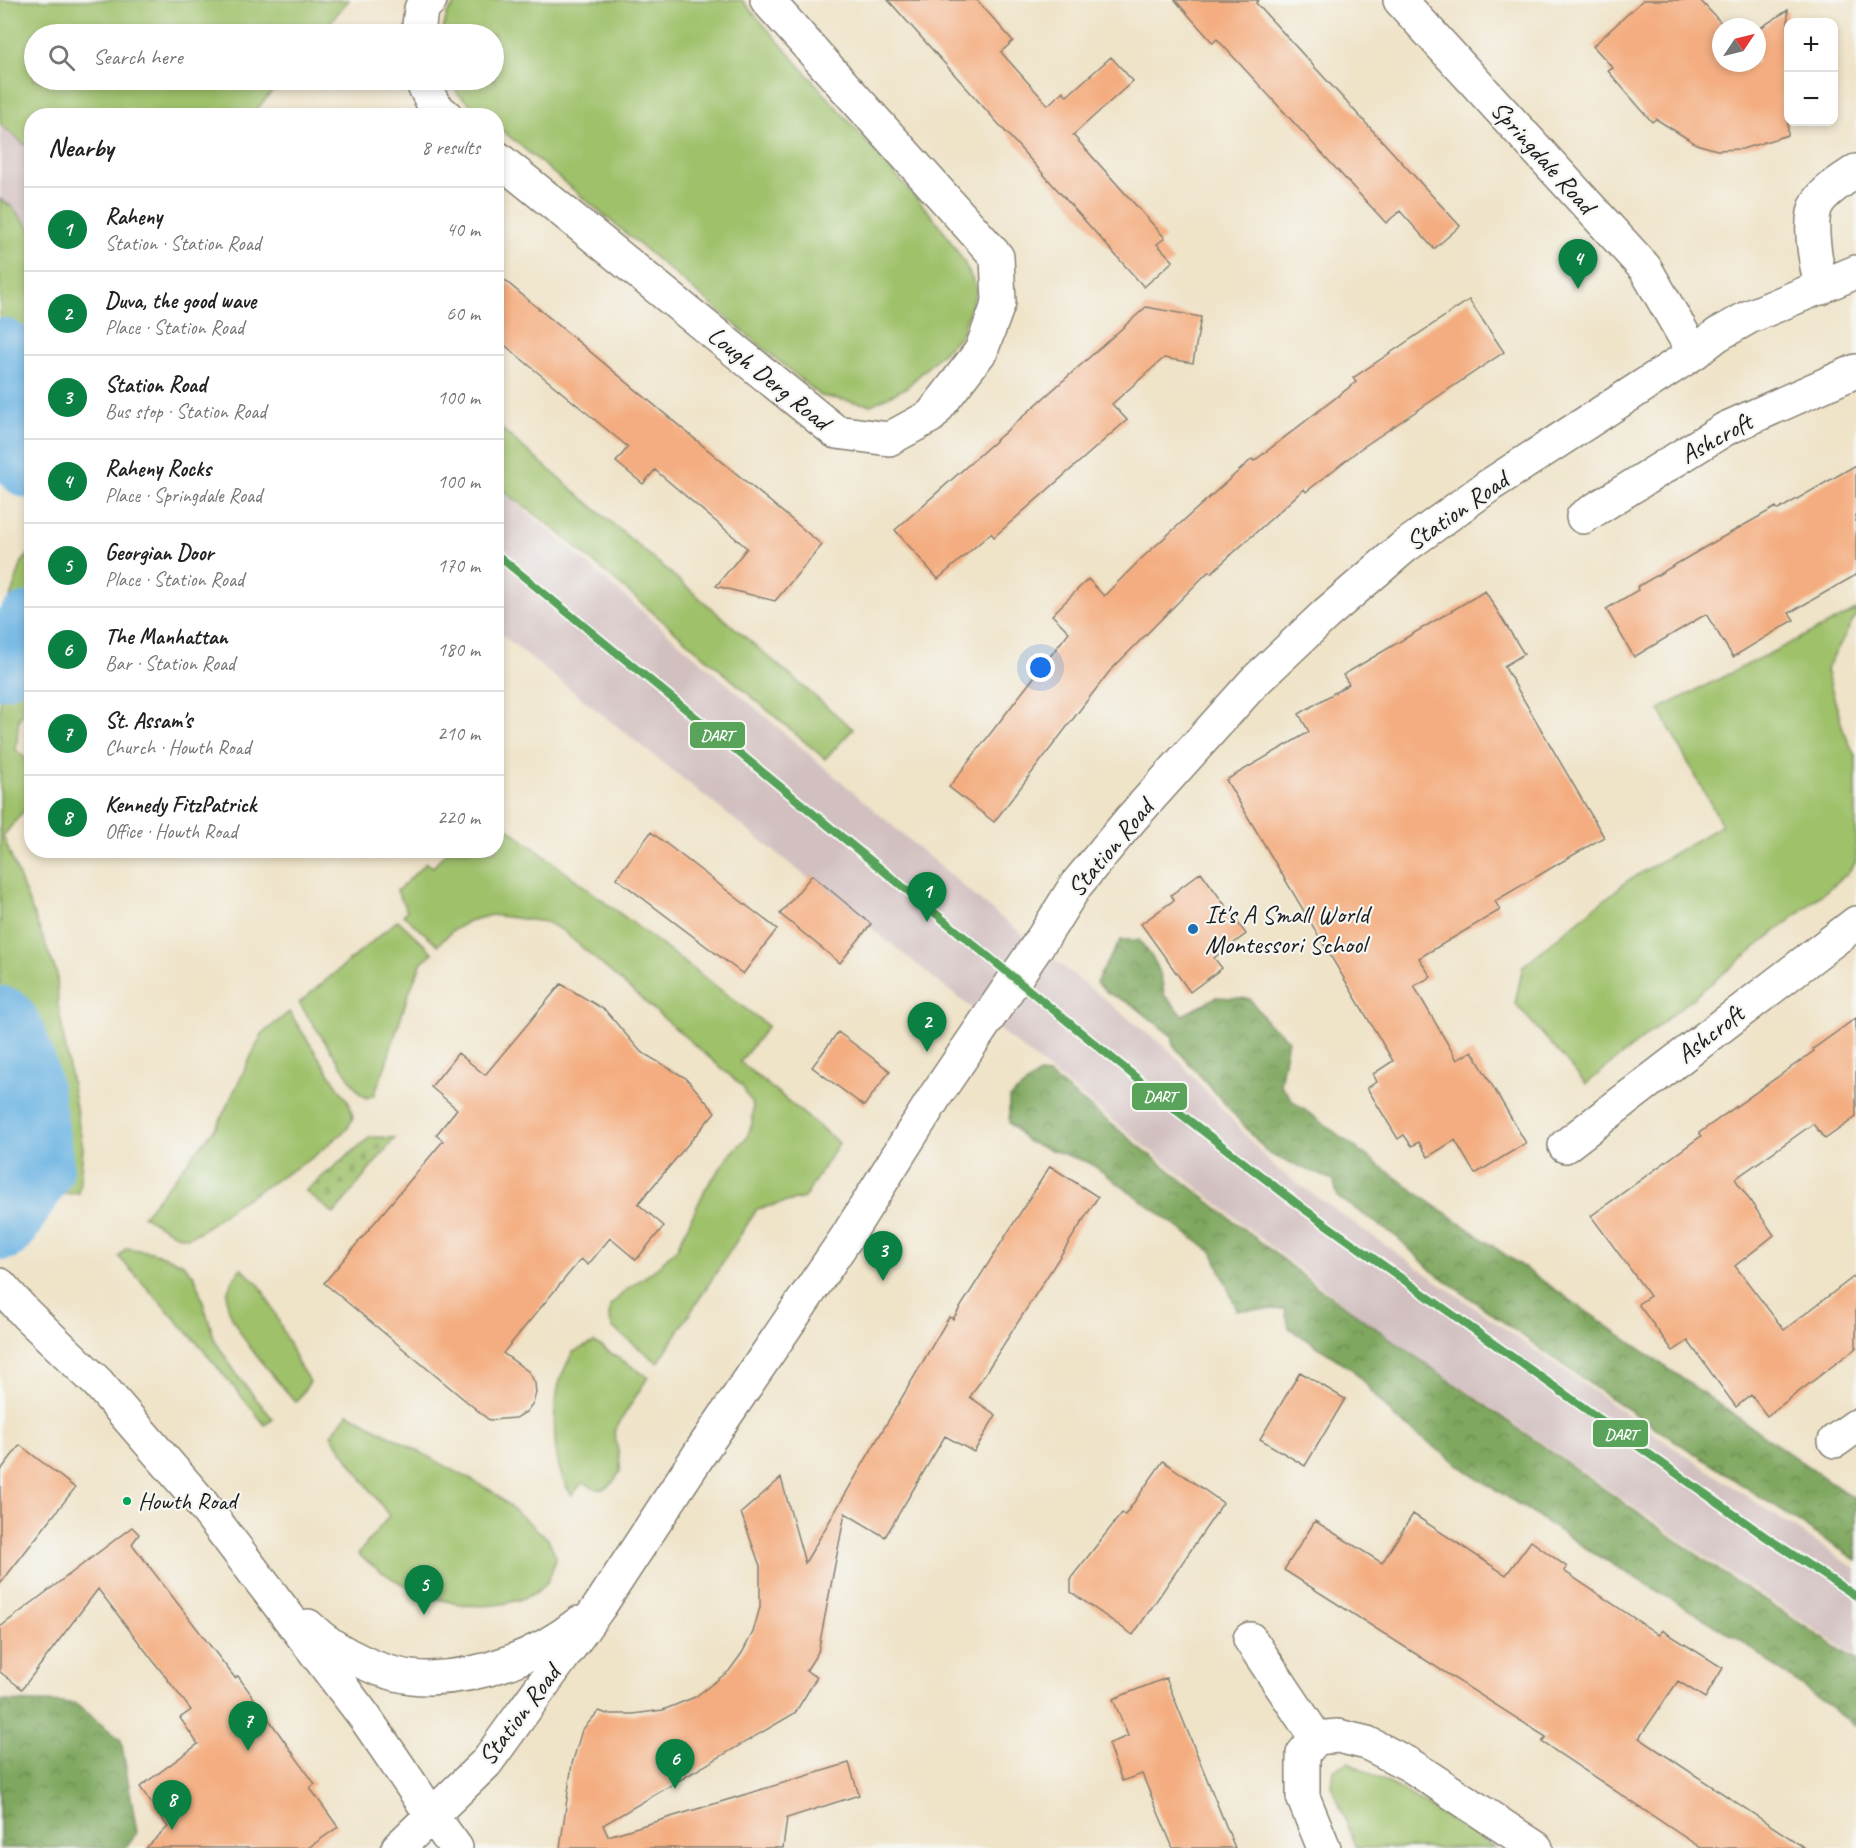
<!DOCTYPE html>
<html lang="en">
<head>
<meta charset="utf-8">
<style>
  :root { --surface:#fff; --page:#f6f6f6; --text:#222; --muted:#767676; --line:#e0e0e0; --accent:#0b8043 }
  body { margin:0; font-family:Caveat,sans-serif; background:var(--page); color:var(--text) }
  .controls { position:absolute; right:18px; top:18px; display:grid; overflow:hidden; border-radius:12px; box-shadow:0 3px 9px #0003 }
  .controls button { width:54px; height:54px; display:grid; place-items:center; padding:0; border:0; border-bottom:2px solid var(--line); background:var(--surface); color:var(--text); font:30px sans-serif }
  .compass { position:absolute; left:1712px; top:18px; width:54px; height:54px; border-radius:50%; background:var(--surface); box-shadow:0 3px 9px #0003; rotate:55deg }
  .you { position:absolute; left:1041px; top:668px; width:21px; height:21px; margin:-15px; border:4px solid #fff; border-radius:50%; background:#1a73e8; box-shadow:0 0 0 9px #1a73e833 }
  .badge { display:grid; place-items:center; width:39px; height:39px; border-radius:50%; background:var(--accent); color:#fff; font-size:20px; font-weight:700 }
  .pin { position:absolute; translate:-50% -50px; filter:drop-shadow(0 2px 3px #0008) }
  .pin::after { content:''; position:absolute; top:32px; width:21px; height:18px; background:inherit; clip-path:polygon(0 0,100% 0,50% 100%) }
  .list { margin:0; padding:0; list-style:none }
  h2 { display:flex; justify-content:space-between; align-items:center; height:78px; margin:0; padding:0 24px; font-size:26px }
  h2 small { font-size:20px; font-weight:400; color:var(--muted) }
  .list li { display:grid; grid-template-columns:39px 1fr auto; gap:18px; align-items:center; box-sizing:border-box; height:84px; padding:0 24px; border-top:2px solid var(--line) }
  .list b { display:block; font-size:22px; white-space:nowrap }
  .list p { margin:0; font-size:20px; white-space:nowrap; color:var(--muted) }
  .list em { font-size:20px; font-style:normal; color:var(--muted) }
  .icon { flex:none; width:33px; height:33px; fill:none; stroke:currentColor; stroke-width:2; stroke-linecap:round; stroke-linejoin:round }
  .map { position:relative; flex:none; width:1856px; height:1848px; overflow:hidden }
  .search { position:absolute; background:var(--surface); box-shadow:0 3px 9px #0003; left:24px; top:24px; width:480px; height:66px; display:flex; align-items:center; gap:15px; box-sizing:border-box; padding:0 21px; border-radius:33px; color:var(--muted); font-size:22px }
  .panel { position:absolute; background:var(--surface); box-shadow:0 3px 9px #0003; left:24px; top:108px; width:480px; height:750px; border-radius:24px }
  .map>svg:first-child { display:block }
  .industrial { fill:#d2bfc0 }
  .green { fill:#9fc16a; stroke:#5e6e43; stroke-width:1.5 }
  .forest { fill:url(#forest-crowns); stroke:#4e623d; stroke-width:1.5 }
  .cemetery { fill:url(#cemetery-stones); stroke:#5e6e43; stroke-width:1.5 }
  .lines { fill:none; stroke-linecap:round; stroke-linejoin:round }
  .river { stroke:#6cb4e3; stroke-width:78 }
  .building { fill:#f4ad80 }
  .street-casing { stroke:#868072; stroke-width:36 }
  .secondary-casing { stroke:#868072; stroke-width:36 }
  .street { stroke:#fff; stroke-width:33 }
  .secondary { stroke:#fff; stroke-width:33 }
  .rail-1-casing { stroke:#f6f6f2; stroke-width:12 }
  .rail-1 { stroke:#59a35b; stroke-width:8 }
  .poi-dot { fill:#1f6fb2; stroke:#f6f6f2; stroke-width:2 }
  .bus-dot { fill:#00a651; stroke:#f6f6f2; stroke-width:2 }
  .labels { text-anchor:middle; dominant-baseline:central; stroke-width:4.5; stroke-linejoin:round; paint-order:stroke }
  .bus-label { font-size:24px; fill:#1c1c1c; stroke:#f6f6f2; text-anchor:start }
  .street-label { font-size:26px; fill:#1c1c1c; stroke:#f6f6f2 }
  .poi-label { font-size:26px; fill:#1c1c1c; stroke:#f6f6f2; text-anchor:start }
  .line-badge { stroke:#f6f6f2; stroke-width:2 }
  .badge-label { font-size:16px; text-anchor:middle; font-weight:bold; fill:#fff }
</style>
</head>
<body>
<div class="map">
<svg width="1856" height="1848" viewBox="0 0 1856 1848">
  <defs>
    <pattern id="forest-crowns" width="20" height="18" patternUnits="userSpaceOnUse" patternTransform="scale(1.5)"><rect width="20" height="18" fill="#7fa75e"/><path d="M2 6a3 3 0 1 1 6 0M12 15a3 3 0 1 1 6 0" fill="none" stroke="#67874d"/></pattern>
    <pattern id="cemetery-stones" width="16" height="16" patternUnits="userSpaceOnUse" patternTransform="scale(1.5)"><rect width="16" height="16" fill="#9fc16a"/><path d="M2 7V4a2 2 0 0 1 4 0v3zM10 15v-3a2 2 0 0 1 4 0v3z" fill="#88a55b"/></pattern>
  </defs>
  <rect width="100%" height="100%" fill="#f6f6f2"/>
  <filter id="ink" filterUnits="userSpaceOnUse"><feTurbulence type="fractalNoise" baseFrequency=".0167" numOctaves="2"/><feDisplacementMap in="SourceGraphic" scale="12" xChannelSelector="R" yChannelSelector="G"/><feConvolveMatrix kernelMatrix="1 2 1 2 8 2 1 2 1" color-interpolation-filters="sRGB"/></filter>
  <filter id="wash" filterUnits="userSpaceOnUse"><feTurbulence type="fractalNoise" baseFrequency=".008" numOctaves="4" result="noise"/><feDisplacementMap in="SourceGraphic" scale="24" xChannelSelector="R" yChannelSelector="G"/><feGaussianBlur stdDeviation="1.35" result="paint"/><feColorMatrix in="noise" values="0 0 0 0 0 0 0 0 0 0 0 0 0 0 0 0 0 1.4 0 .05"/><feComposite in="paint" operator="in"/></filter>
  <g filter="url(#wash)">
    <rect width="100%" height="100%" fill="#efe3c8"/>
    <path class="industrial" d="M 0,123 L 31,149 L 31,242 L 0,215 Z
      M 496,486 L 984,904 L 1171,1052 L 1273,1166 L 1667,1443 L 1856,1569 L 1856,1656 L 1735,1577 L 1354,1312 L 497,631 Z"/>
    <path class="green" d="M 0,0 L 349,0 L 320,34 L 34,34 L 34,80 L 282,80 L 252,115 L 32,116 L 31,150 L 0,124 Z
      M 459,0 L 742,0 L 939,224 L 963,260 L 977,289 L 961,335 L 906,388 L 871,405 L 821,396 L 497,126 L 496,116 L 484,115 L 458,94 L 451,80 L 494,80 L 494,34 L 442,34 L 447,13 Z
      M 0,199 L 12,207 L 31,229 L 31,435 L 18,415 L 13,364 L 0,354 Z
      M 497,425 L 853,729 L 825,759 L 552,527 L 497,486 Z
      M 31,552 L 31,710 L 19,717 L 16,750 L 31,763 L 31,802 L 3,836 L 57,974 L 58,1005 L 83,1148 L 79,1193 L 44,1196 L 0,1162 L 0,612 L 8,604 L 22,562 Z
      M 1856,610 L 1856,615 L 1826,670 L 1844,732 L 1856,757 L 1856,862 L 1847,874 L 1586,1084 L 1515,1003 L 1523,966 L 1627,881 L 1722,825 L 1659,709 Z
      M 497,820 L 768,1026 L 740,1062 L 839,1143 L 804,1198 L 757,1209 L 658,1363 L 613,1328 L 609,1318 L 610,1306 L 626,1290 L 653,1271 L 677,1248 L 706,1188 L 730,1155 L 747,1137 L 752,1124 L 753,1106 L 742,1086 L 563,931 L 546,922 L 491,915 L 469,921 L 452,931 L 438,945 L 403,915 L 407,911 L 397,891 L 426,863 L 433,867 L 447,851 L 496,850 Z
      M 398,920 L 433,953 L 422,962 L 408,995 L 385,1067 L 374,1095 L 367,1098 L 360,1094 L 299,1003 Z
      M 289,1012 L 349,1103 L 353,1117 L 348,1128 L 312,1158 L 235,1205 L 216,1220 L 199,1232 L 188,1237 L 176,1235 L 143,1216 L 217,1126 L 262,1034 Z
      M 126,1248 L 152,1252 L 182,1263 L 195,1277 L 215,1341 L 240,1379 L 273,1419 L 265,1425 L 199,1345 L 119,1257 Z
      M 241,1268 L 261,1287 L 276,1315 L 298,1364 L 310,1382 L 296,1402 C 275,1379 232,1332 227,1302 C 225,1289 234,1278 241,1268 Z
      M 594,1342 L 648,1377 L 614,1431 C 615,1441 622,1462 620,1471 C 619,1474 617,1476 615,1479 C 606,1495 595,1490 583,1482 L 572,1495 C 551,1469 551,1408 561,1377 C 564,1369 569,1360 573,1352 Z
      M 348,1413 L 492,1491 L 548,1539 L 556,1556 C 553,1564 552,1576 547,1582 C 538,1594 525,1598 511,1602 C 458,1616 398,1588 358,1554 L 389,1516 L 331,1435 Z
      M 1348,1762 L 1402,1790 L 1495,1848 L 1357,1848 L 1331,1785 L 1333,1770 Z"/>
    <path class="forest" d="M 1121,940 L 1139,940 C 1155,960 1162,969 1164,995 L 1183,1015 L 1216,997 L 1250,999 L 1268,1023 L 1288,1039 L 1280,1084 L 1294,1102 L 1410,1188 L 1856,1500 L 1856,1560 L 1604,1394 L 1432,1271 L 1398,1238 L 1338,1197 L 1333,1180 L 1269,1154 L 1173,1045 L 1173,1037 L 1133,1005 L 1108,993 L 1096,983 L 1107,962 Z
      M 1039,1074 L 1049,1075 L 1316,1286 L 1733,1580 L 1856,1660 L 1856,1727 L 1740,1640 L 1587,1549 L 1467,1471 L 1396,1419 L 1352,1369 L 1289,1328 L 1285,1309 L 1237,1310 L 1213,1253 L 1090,1163 L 1028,1142 L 1009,1123 L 1009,1098 Z
      M 0,1701 L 74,1703 L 121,1740 L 137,1832 L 126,1848 L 0,1848 Z"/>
    <path class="cemetery" d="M 370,1137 L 395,1138 L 334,1214 L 305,1191 Z"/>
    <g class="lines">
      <path class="river" d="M 0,357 L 5,405 L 14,432 L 32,460
        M 0,660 L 22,642 L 32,630
        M 0,1025 C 24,1066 28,1121 35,1167 L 0,1222"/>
    </g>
    <g id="blocks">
      <path class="building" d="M 888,0 L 977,0 L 1013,41 L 1001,52 L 1048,105 L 1063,91 L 1067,96 L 1111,57 L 1133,81 L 1073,135 L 1165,238 L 1157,244 L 1173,261 L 1144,287 Z
        M 1175,0 L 1259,0 L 1256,3 L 1460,226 L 1434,249 L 1400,211 L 1386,223 L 1217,39 L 1213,43 Z
        M 1643,0 L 1700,0 L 1725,27 L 1721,27 L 1721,63 L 1757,63 L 1757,30 L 1788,10 L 1788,135 L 1742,149 L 1717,150 L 1696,144 L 1656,119 L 1652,122 L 1608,71 L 1613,68 L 1593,46 Z
        M 496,273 L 822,545 L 775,601 L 716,586 L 747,548 L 655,470 L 643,484 L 616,462 L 628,447 L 496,338 Z
        M 1469,300 L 1504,352 L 1360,449 L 1306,492 L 1304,489 L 1211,573 L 1209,571 L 1109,672 L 994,822 L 949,787 L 1069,632 L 1052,615 L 1088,579 L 1104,596 L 1143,557 L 1252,459 L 1254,461 L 1356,382 L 1353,378 Z
        M 1146,307 L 1201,317 L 1193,363 L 1164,358 L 1112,404 L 1127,420 L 994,537 L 991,533 L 938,579 L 895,530 Z
        M 1856,465 L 1856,575 L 1789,613 L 1794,620 L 1733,657 L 1706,614 L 1634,657 L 1606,609 L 1638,590 L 1637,587 L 1707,546 L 1776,507 L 1778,510 Z
        M 1485,591 L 1524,654 L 1504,666 L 1604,837 L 1495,901 L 1500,910 L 1419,958 L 1431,977 L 1414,986 L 1457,1060 L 1472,1051 L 1526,1143 L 1475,1174 L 1455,1140 L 1428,1157 L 1419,1142 L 1412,1146 L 1404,1135 L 1398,1139 L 1367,1088 L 1377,1082 L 1373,1074 L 1393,1061 L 1226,780 L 1309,732 L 1299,714 L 1349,684 L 1343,675 Z
        M 651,832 L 777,929 L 743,974 L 616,878 Z
        M 1201,872 L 1246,934 L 1214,958 L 1222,968 L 1190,992 L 1141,924 L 1174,900 L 1171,895 Z
        M 812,875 L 871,924 L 840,963 L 780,914 Z
        M 561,984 L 605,1010 L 641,1052 L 686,1078 L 715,1112 L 638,1204 L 664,1226 L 636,1260 L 610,1238 L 588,1265 L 581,1259 L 503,1353 L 529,1372 L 535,1383 L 536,1393 L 533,1403 L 526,1412 L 516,1418 L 489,1420 L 324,1283 L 443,1141 L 436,1135 L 457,1109 L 431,1087 L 458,1053 L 485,1075 Z
        M 1856,1018 L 1856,1117 L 1825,1139 L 1813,1124 L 1735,1179 L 1774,1235 L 1735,1266 L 1784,1330 L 1856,1275 L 1856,1348 L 1767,1416 L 1751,1395 L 1736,1407 L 1688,1341 L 1673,1351 L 1638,1304 L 1650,1296 L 1591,1216 L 1701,1136 L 1699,1133 L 1814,1051 L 1813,1049 Z
        M 838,1032 L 890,1071 L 864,1106 L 812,1067 Z
        M 1050,1166 L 1098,1197 L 970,1397 L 996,1415 L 974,1452 L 945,1436 L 885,1537 L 845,1513 L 818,1652 L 806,1671 L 817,1677 L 795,1713 L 603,1825 L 608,1836 L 849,1763 L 859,1795 L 787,1818 L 783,1848 L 560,1848 L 572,1764 L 582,1730 L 599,1711 L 607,1714 L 633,1714 L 663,1710 L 695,1697 L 729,1671 L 742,1653 L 753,1632 L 760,1607 L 760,1566 L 741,1513 L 781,1478 L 805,1563 L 949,1317 L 953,1319 Z
        M 1300,1372 L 1345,1399 L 1305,1466 L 1260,1439 Z
        M 20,1445 L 75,1488 L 0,1584 L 0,1471 Z
        M 1163,1461 L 1223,1503 L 1133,1635 L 1071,1592 L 1071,1578 L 1122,1513 L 1125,1515 Z
        M 1413,1514 L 1506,1575 L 1531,1541 L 1567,1567 L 1564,1571 L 1659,1635 L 1662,1630 L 1723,1668 L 1705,1698 L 1678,1681 L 1639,1738 L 1805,1848 L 1701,1848 L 1542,1742 L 1546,1737 L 1284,1570 L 1315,1521 L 1382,1563 Z
        M 132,1527 L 139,1534 L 132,1544 L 235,1678 L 238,1676 L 315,1784 L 310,1788 L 338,1827 L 308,1848 L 146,1848 L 168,1827 L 140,1787 L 198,1744 L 180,1718 L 191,1710 L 98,1589 L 22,1689 L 0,1672 L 0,1627 Z
        M 1166,1678 L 1211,1789 L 1235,1848 L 1173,1848 L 1142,1774 L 1122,1781 L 1108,1744 L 1128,1736 L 1113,1699 Z"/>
    </g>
  </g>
  <g filter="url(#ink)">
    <use href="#blocks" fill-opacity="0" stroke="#868072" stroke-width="1.5"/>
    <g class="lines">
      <defs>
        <path id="street" d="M 418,34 L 421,9 L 430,0
          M 421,80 L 435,107 L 446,116
          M 496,157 L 836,432 L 889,439 L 931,416 L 981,351 L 999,302 L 997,257 L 767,0
          M 1821,288 C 1817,267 1807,223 1817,204 C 1825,190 1843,180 1856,171
          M 1583,517 L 1725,429 L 1856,371
          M 1565,1146 L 1856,923
          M 1835,1441 L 1856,1426
          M 1250,1639 L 1316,1738
          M 1324,1848 L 1303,1797 L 1303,1754 L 1316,1738 L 1338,1736 L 1367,1743 L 1410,1765 L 1536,1848"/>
        <path id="secondary" d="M 1400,0 L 1645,268 L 1694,353
          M 0,1285 L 26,1314 L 98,1383 L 199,1500 L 364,1716 L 431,1814 L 456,1848
          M 308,1626 C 336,1654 389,1679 429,1678 C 482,1677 538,1656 579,1623
          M 398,1848 L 486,1763 L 599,1607 L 704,1447 L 846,1238 L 936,1095 L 1044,936 L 1076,885 L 1130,820 L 1254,682 L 1326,614 L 1404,547 L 1490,485 L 1694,353 L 1717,335 L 1749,317 L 1856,272"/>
      </defs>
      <use href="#street" class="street-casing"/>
      <use href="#secondary" class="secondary-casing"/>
      <use href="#street" class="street"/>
      <use href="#secondary" class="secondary"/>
      <defs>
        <path id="rail-1" d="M 496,554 L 1177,1111 L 1304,1209 L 1766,1537 L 1856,1596"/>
      </defs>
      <use href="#rail-1" class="rail-1-casing"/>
      <use href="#rail-1" class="rail-1"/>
    </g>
  </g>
  <circle class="poi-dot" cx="1193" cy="929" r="6"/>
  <circle class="bus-dot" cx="127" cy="1501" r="5"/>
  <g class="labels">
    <g class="bus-label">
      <text x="138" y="1501">Howth Road</text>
    </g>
    <g class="street-label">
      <text transform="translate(1543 157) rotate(48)">Springdale Road</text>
      <text transform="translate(769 378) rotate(39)">Lough Derg Road</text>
      <text transform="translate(1716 438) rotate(-29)">Ashcroft</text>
      <text transform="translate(1457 511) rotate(-35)">Station Road</text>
      <text transform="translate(1110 848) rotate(-50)">Station Road</text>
      <text transform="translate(1710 1034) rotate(-38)">Ashcroft</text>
      <text transform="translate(519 1715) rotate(-53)">Station Road</text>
    </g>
    <g class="poi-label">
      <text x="1205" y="914">It's A Small World<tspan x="1205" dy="30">Montessori School</tspan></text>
    </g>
  </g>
  <g class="line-badge">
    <rect x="689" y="721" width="57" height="28" rx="6" fill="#59a35b"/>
    <rect x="1131" y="1082" width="57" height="29" rx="6" fill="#59a35b"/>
    <rect x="1592" y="1419" width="57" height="29" rx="6" fill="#59a35b"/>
  </g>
  <g class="badge-label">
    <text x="717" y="741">DART</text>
    <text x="1160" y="1102">DART</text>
    <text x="1621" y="1440">DART</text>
  </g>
</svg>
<div class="controls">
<button>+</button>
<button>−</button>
</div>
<svg class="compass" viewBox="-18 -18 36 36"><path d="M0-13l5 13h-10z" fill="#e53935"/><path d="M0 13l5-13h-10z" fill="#767676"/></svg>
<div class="you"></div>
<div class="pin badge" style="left:927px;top:922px">1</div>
<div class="pin badge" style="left:927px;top:1052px">2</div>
<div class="pin badge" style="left:883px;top:1281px">3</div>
<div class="pin badge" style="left:1578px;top:289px">4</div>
<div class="pin badge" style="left:424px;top:1615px">5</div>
<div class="pin badge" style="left:675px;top:1789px">6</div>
<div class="pin badge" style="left:248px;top:1751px">7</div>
<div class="pin badge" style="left:172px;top:1830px">8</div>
<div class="search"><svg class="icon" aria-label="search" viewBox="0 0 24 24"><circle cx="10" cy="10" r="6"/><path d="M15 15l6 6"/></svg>Search here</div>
<section class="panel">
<h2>Nearby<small>8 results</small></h2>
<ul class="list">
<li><span class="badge">1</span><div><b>Raheny</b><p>Station · Station Road</p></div><em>40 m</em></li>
<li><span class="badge">2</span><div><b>Duva, the good wave</b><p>Place · Station Road</p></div><em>60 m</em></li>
<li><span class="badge">3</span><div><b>Station Road</b><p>Bus stop · Station Road</p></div><em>100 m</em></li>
<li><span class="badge">4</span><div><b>Raheny Rocks</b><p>Place · Springdale Road</p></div><em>100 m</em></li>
<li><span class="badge">5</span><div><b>Georgian Door</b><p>Place · Station Road</p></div><em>170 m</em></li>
<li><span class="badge">6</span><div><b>The Manhattan</b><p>Bar · Station Road</p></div><em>180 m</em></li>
<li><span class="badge">7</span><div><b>St. Assam's</b><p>Church · Howth Road</p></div><em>210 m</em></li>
<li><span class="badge">8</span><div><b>Kennedy FitzPatrick</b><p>Office · Howth Road</p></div><em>220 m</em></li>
</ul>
</section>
</div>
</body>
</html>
